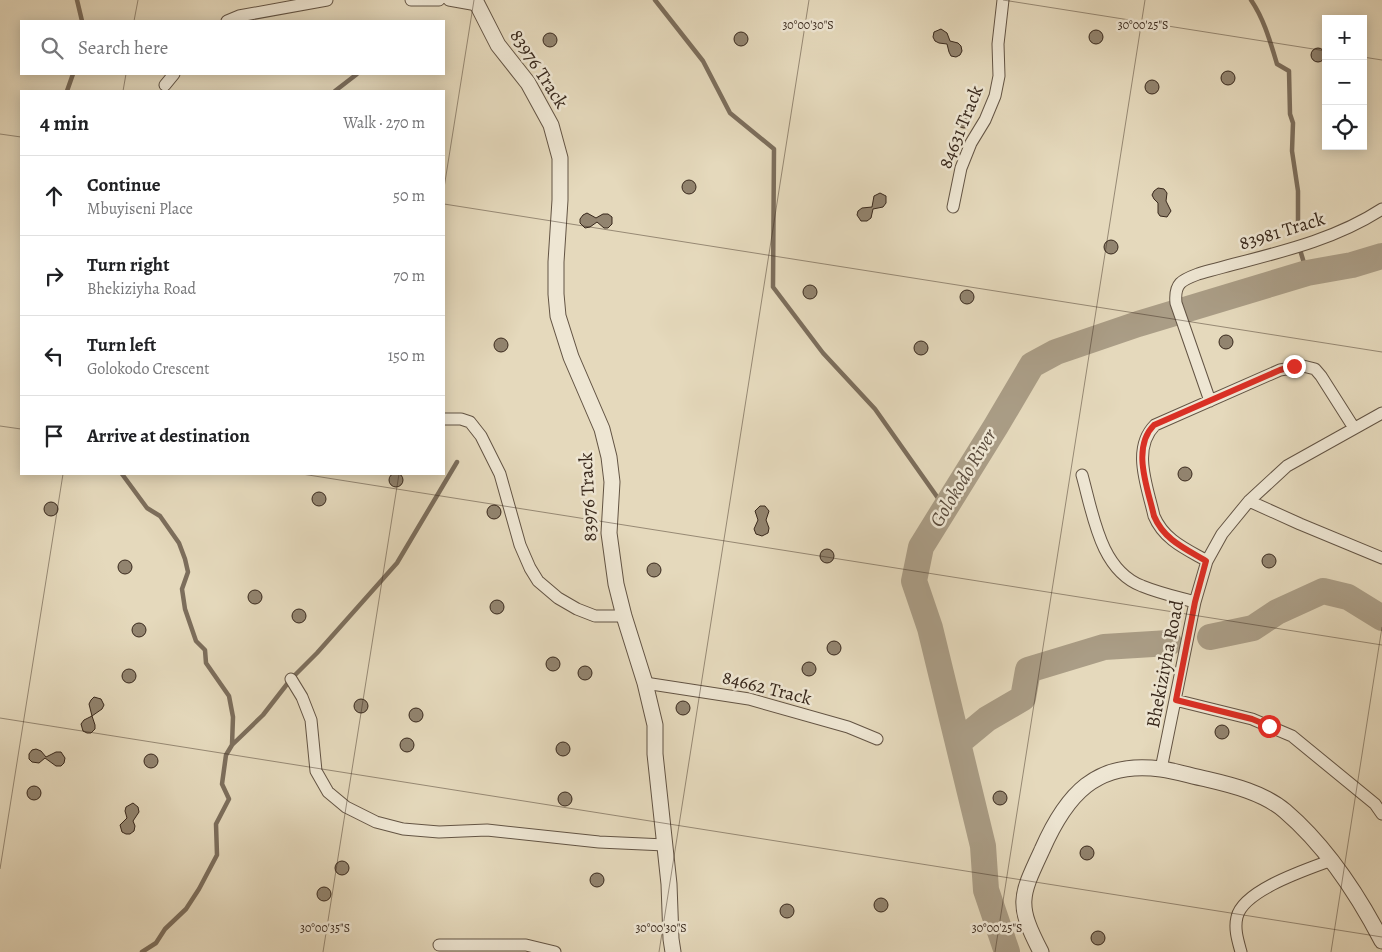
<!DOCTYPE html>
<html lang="en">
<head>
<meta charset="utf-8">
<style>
  :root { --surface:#fff; --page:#f6f6f6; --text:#202124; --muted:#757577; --line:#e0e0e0 }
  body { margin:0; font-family:Alegreya,serif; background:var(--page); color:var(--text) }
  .controls { position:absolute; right:15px; top:15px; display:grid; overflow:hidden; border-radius:0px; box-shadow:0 2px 12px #0003 }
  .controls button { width:45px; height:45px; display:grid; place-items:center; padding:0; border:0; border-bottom:1px solid var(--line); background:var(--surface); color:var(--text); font:25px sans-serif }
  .stop { position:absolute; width:15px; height:15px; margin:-11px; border:4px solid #d93025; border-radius:50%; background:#fff }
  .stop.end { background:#d93025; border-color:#fff; box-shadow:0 1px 5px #0008 }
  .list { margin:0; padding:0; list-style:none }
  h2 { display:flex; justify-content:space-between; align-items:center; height:65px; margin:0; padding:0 20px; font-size:21px }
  h2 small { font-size:16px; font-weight:400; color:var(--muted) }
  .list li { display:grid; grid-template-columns:32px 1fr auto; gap:15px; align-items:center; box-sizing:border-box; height:80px; padding:0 20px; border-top:1px solid var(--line) }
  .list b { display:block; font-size:19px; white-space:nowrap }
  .list p { margin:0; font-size:16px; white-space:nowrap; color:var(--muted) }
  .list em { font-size:16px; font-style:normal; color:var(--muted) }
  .icon { flex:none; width:28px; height:28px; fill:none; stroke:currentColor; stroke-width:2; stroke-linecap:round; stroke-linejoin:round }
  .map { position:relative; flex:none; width:1382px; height:952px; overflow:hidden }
  .search { position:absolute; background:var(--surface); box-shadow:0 2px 12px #0003; left:20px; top:20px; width:425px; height:55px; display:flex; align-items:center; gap:12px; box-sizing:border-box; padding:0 18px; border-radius:0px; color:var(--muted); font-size:19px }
  .panel { position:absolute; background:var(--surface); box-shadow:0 2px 12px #0003; left:20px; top:90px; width:425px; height:385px; border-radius:0px }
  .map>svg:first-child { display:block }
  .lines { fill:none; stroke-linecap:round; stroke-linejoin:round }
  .stream { stroke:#7c6e5c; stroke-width:4.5 }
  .river { stroke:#aa9d86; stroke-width:26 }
  .building { fill:#92846f; stroke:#38281c }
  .minor-casing { stroke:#635444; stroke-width:13 }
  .tertiary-casing { stroke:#635444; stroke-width:17 }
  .minor { stroke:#eee6d3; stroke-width:11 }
  .tertiary { stroke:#eee6d3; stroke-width:15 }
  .route { stroke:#d93025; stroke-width:6 }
  .ticks { fill:none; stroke:#38281c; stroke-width:1; stroke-opacity:0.45 }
  .labels { text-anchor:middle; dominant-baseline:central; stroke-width:5; stroke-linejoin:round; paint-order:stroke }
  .street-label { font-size:19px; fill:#38281c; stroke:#eee6d3 }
  .water-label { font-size:20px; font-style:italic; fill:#5a4b3c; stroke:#eee6d3 }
  .ticks-label { font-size:12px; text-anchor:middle; fill:#38281c; stroke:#eee6d3; stroke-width:5; stroke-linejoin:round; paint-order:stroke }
</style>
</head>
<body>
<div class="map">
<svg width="1382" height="952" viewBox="0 0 1382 952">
  <rect width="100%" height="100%" fill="#e5d9bc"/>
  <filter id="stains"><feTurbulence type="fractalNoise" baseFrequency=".004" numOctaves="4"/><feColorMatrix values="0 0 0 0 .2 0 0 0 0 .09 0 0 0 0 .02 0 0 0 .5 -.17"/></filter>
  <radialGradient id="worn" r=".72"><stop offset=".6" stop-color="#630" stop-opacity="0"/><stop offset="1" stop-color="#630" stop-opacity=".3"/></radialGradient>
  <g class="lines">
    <path class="stream" d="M 77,0 L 82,21
      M 655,0 L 703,61 L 730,113 L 774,149 L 773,287 L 823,353 L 875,409 L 945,508
      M 1251,0 C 1264,19 1270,41 1277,64 L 1289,71 L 1290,114 L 1293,123 L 1292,151 L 1298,191 L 1298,232
      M 67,91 L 73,74
      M 335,91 L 357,74
      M 1301,253 L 1307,273
      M 122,474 L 147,508 L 160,516 L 179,543 L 185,559 L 188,572 L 182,589 L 185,609 L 196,641 L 205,650 L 206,663 L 229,696 L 233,717 L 232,745 L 226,755 L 222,784 L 229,799 L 216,824 L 217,855 L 199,889 L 186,909 L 165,929 L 156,943 L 142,952
      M 232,745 L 263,715 L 291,679 L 317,653 L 397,563 L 457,462"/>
    <path class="river" d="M 1210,637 L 1253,628 L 1277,612 L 1323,591 L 1348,597 L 1382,618
      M 958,743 L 987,719 L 1023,698 L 1028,670 L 1104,647 L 1169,643
      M 1007,952 L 986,890 L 983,846 L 930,628 L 914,581 L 921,547 L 996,426 L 1032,365 L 1056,352 L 1138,324 L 1307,273 L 1352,265 L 1382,256"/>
  </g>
  <path class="building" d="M 941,29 L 947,33 L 950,41 L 958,43 L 961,46 L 962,51 L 960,55 L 956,57 L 951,56 L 949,52 L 947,44 L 939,43 L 935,41 L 933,37 L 934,32 Z
    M1089 37a7 7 0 1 1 14 0a7 7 0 1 1-14 0Z
    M734 39a7 7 0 1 1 14 0a7 7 0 1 1-14 0Z
    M543 40a7 7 0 1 1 14 0a7 7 0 1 1-14 0Z
    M1311 55a7 7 0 1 1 14 0a7 7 0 1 1-14 0Z
    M1221 78a7 7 0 1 1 14 0a7 7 0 1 1-14 0Z
    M1145 87a7 7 0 1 1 14 0a7 7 0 1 1-14 0Z
    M957 121a7 7 0 1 1 14 0a7 7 0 1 1-14 0Z
    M682 187a7 7 0 1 1 14 0a7 7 0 1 1-14 0Z
    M 1158,188 L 1164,189 L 1167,193 L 1166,201 L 1171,211 L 1167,217 L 1160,216 L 1158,213 L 1158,203 L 1154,199 L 1152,195 L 1154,191 Z
    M 880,193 L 886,196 L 886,203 L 883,207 L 873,209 L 871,218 L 867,221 L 861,221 L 857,215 L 858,211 L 862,208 L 872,207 L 874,196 Z
    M 587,213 L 596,218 L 603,214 L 608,214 L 612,217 L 612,224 L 608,228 L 604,228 L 597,222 L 590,227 L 585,228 L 580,223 L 580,219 L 583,215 Z
    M1104 247a7 7 0 1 1 14 0a7 7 0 1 1-14 0Z
    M803 292a7 7 0 1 1 14 0a7 7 0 1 1-14 0Z
    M960 297a7 7 0 1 1 14 0a7 7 0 1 1-14 0Z
    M1219 342a7 7 0 1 1 14 0a7 7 0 1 1-14 0Z
    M494 345a7 7 0 1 1 14 0a7 7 0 1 1-14 0Z
    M914 348a7 7 0 1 1 14 0a7 7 0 1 1-14 0Z
    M1178 474a7 7 0 1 1 14 0a7 7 0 1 1-14 0Z
    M389 480a7 7 0 1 1 14 0a7 7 0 1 1-14 0Z
    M312 499a7 7 0 1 1 14 0a7 7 0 1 1-14 0Z
    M44 509a7 7 0 1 1 14 0a7 7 0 1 1-14 0Z
    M487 512a7 7 0 1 1 14 0a7 7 0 1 1-14 0Z
    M 760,506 L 765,506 L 769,511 L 766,520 L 769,528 L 768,533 L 762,536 L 756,534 L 754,529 L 758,520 L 755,511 Z
    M820 556a7 7 0 1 1 14 0a7 7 0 1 1-14 0Z
    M1262 561a7 7 0 1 1 14 0a7 7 0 1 1-14 0Z
    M118 567a7 7 0 1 1 14 0a7 7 0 1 1-14 0Z
    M647 570a7 7 0 1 1 14 0a7 7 0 1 1-14 0Z
    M248 597a7 7 0 1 1 14 0a7 7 0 1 1-14 0Z
    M490 607a7 7 0 1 1 14 0a7 7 0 1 1-14 0Z
    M292 616a7 7 0 1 1 14 0a7 7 0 1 1-14 0Z
    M132 630a7 7 0 1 1 14 0a7 7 0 1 1-14 0Z
    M827 648a7 7 0 1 1 14 0a7 7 0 1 1-14 0Z
    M546 664a7 7 0 1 1 14 0a7 7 0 1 1-14 0Z
    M802 669a7 7 0 1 1 14 0a7 7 0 1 1-14 0Z
    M578 673a7 7 0 1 1 14 0a7 7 0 1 1-14 0Z
    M122 676a7 7 0 1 1 14 0a7 7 0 1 1-14 0Z
    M 94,697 L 101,699 L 104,705 L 102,709 L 92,716 L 95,725 L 95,729 L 91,733 L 87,733 L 83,731 L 81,724 L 84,720 L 92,716 L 89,704 L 91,700 Z
    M354 706a7 7 0 1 1 14 0a7 7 0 1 1-14 0Z
    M676 708a7 7 0 1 1 14 0a7 7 0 1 1-14 0Z
    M409 715a7 7 0 1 1 14 0a7 7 0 1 1-14 0Z
    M1215 732a7 7 0 1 1 14 0a7 7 0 1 1-14 0Z
    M400 745a7 7 0 1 1 14 0a7 7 0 1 1-14 0Z
    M556 749a7 7 0 1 1 14 0a7 7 0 1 1-14 0Z
    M 36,749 L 41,751 L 46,757 L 56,752 L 61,752 L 65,758 L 64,763 L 61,766 L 56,766 L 45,758 L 39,763 L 32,762 L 29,759 L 29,754 L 32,750 Z
    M144 761a7 7 0 1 1 14 0a7 7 0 1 1-14 0Z
    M27 793a7 7 0 1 1 14 0a7 7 0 1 1-14 0Z
    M993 798a7 7 0 1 1 14 0a7 7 0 1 1-14 0Z
    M558 799a7 7 0 1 1 14 0a7 7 0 1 1-14 0Z
    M 133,803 L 138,807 L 139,812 L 133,821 L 135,826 L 134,831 L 130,834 L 126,834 L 122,832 L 120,825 L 127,818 L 125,811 L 126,807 Z
    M1080 853a7 7 0 1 1 14 0a7 7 0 1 1-14 0Z
    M335 868a7 7 0 1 1 14 0a7 7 0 1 1-14 0Z
    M590 880a7 7 0 1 1 14 0a7 7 0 1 1-14 0Z
    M317 894a7 7 0 1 1 14 0a7 7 0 1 1-14 0Z
    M874 905a7 7 0 1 1 14 0a7 7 0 1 1-14 0Z
    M780 911a7 7 0 1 1 14 0a7 7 0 1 1-14 0Z
    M1091 938a7 7 0 1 1 14 0a7 7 0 1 1-14 0Z"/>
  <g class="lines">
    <defs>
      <path id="minor" d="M 411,0 L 439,0
        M 449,0 L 477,5
        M 227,21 L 239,16 L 327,0
        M 165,85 L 174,74
        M 953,207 L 961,168 L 971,143 L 985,120 L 995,96 L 999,76 L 998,44 L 1003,0
        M 1210,401 L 1176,303 C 1174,283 1182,280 1198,274 C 1260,256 1327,245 1382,209
        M 444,419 L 461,419 L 470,422 L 481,436 L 500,474 L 520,545 L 530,568 L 538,581 L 558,598 L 577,609 L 595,616 L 624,616
        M 1082,475 C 1093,514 1100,570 1142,586 C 1159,593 1177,597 1195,602
        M 1249,501 L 1300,524 L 1382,558
        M 1207,561 C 1186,549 1164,540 1154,516 C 1148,488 1131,449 1155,425 L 1280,370 L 1303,366 L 1315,369 L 1321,376 L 1354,428
        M 291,679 L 302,697 L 311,720 L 316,771 L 328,792 L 346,807 L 376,822 L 403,829 L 439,832 L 487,830 L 599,842 L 665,845
        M 645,683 L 749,699 L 848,727 L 877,739
        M 1175,700 L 1252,719 L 1292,736 L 1375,804 L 1382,814
        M 1161,769 L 1195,602 L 1207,561 L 1222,534 L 1249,501 L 1287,466 L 1382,413
        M 439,945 L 526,945 L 555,952
        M 1241,952 C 1238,941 1234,929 1237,917 C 1243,890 1308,869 1332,860"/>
      <path id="tertiary" d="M 475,0 L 498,45 L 528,83 L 551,125 L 560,158 L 560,200 L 556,262 L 556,294 L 558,316 L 571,357 L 602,429 L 609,457 L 612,482 L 609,533 L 616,584 L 624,616 L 645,683 L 655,725 L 655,754 L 669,884 L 671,939 L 673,952
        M 1041,952 C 1016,904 1020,897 1042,850 C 1066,795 1096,760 1161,769 C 1176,771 1191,776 1206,779 C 1232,785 1264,793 1285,811 C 1327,847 1357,893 1382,941"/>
    </defs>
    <use href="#minor" class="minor-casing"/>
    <use href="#tertiary" class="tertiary-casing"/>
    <use href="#minor" class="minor"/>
    <use href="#tertiary" class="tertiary"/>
  </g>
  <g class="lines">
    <path class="route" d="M 1269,726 L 1252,719 L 1176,700 L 1195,602 L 1206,561 C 1186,549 1164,540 1154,516 C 1148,489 1131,448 1154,425 L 1280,370 L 1294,366"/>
  </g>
  <path class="ticks" d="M 1003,0 L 1326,51M 134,21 L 138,0M 1363,57 L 1382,60M 123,91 L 126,74M 0,134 L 21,137M 444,188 L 474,0M 444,204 L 1382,352M 0,426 L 21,429M 302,474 L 1382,645M 0,718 L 1382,937M 0,869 L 63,474M 323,952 L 399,474M 659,952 L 809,0M 995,952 L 1145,0M 1331,952 L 1382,627"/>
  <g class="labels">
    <g class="street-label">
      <text transform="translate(539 69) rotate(57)">83976 Track</text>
      <text transform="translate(961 127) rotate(-68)">84631 Track</text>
      <text transform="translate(1282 231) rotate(-17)">83981 Track</text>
      <text transform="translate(588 497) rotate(-93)">83976 Track</text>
      <text transform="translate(1165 664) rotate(-79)">Bhekiziyha Road</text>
      <text transform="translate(767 688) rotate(14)">84662 Track</text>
    </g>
    <g class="water-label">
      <text transform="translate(963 478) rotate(-59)">Golokodo River</text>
    </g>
  </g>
  <g class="ticks-label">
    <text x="808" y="29">30°00'30"S</text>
    <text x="1143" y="29">30°00'25"S</text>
    <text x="325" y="932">30°00'35"S</text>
    <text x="661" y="932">30°00'30"S</text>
    <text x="997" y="932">30°00'25"S</text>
  </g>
  <rect width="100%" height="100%" filter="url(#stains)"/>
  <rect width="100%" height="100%" fill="url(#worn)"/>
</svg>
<div class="controls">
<button>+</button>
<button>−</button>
<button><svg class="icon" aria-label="locate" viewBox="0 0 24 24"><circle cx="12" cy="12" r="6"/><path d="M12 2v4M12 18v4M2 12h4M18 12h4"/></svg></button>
</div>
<div class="stop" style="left:1269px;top:726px"></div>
<div class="stop end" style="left:1294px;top:366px"></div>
<div class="search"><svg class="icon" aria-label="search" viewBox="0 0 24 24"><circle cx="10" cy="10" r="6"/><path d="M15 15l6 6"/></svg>Search here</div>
<section class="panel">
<h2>4 min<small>Walk · 270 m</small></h2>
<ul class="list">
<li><svg class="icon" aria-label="ahead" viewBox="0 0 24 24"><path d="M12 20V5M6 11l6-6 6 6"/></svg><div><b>Continue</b><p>Mbuyiseni Place</p></div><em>50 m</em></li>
<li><svg class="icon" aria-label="right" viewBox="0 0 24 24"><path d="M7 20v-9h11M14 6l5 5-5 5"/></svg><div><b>Turn right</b><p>Bhekiziyha Road</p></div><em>70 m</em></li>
<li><svg class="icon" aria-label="left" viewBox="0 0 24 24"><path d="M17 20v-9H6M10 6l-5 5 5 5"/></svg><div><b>Turn left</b><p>Golokodo Crescent</p></div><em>150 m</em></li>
<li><svg class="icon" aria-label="arrive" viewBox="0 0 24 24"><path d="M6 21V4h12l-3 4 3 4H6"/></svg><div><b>Arrive at destination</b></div></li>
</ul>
</section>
</div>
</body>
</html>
